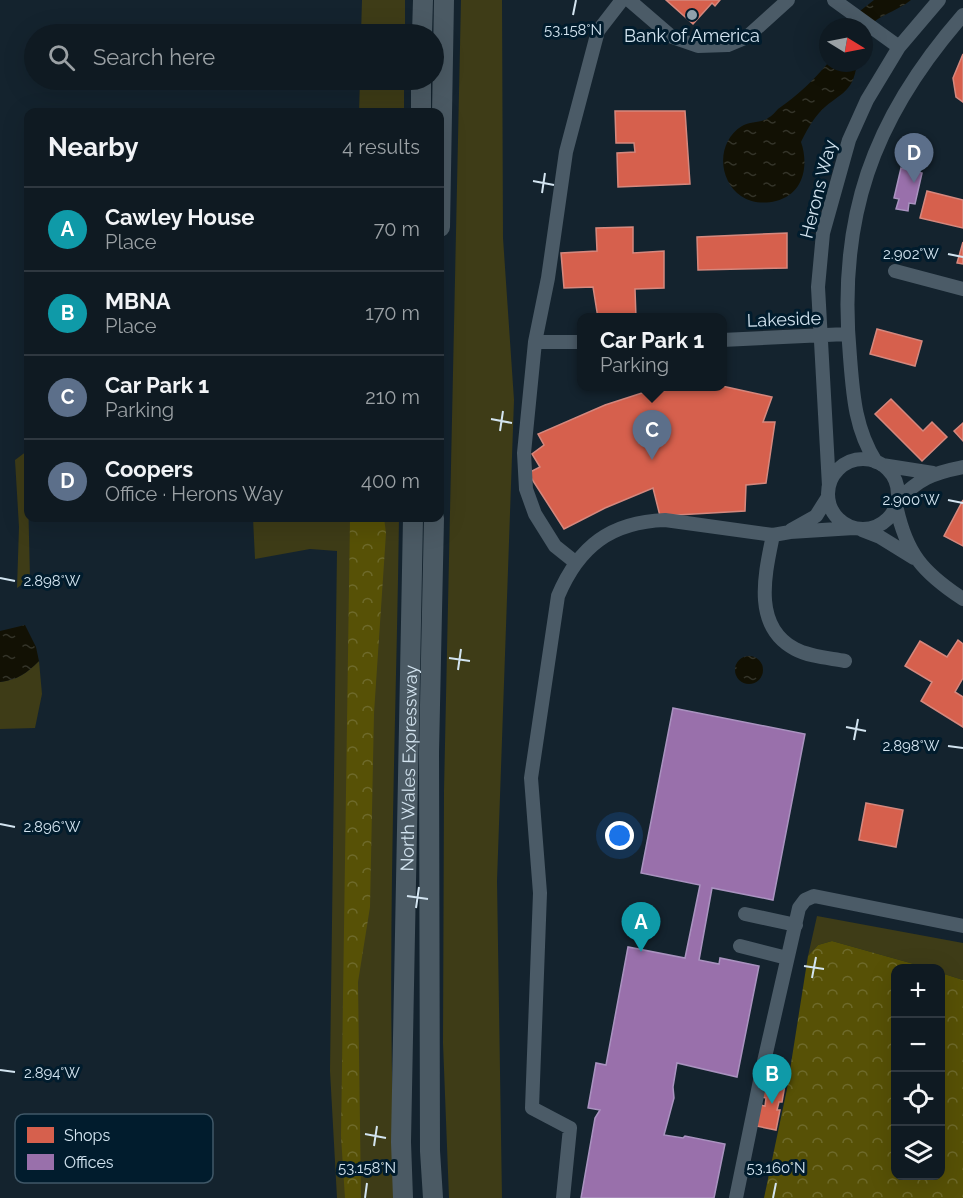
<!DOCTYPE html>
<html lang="en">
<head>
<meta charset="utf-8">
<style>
  :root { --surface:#0f1a22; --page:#18232a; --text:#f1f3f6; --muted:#9ba1a5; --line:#2f3840; --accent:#0b8043 }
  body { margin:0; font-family:Raleway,sans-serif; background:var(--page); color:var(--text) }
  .controls { position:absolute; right:18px; bottom:18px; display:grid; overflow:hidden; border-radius:12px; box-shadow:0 6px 24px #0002 }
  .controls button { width:54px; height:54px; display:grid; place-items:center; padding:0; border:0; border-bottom:2px solid var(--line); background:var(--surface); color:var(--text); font:30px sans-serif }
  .compass { position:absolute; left:819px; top:18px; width:54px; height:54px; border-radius:50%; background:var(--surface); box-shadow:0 6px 24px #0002; rotate:100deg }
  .you { position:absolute; left:620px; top:836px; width:21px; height:21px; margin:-15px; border:4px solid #fff; border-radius:50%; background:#1a73e8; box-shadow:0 0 0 9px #1a73e833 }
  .badge { display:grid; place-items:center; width:39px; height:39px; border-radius:50%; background:var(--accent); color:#fff; font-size:20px; font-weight:700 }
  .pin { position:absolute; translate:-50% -50px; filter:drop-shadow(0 2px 3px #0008) }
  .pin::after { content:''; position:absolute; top:32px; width:21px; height:18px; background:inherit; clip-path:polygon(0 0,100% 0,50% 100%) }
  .popup { position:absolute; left:577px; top:313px; width:150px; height:78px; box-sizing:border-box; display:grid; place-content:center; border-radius:12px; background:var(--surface); filter:drop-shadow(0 2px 4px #0005); font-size:20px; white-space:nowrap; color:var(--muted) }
  .popup b { font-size:22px; color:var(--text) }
  .popup::after { content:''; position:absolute; left:50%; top:100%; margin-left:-12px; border:12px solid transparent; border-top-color:var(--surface) }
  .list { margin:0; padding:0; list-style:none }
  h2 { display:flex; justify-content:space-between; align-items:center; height:78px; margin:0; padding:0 24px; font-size:26px }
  h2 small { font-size:20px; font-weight:400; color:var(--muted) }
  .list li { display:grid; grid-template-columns:39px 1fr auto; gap:18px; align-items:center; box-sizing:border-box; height:84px; padding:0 24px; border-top:2px solid var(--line) }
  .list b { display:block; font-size:22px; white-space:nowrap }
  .list p { margin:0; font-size:20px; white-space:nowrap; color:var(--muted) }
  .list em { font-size:20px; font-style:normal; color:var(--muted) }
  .icon { flex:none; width:33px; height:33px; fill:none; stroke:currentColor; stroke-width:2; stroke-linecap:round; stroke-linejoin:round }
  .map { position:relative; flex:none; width:963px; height:1198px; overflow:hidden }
  .search { position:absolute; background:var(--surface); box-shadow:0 6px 24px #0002; left:24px; top:24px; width:420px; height:66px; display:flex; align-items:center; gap:15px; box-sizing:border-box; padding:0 21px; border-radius:33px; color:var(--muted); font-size:22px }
  .panel { position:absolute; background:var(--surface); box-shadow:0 6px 24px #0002; left:24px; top:108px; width:420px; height:414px; border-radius:12px }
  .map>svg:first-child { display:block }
  .green { fill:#3e3c17 }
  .forest { fill:url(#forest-crowns) }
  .water { fill:url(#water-ripples) }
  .shops { fill:#d6604d; stroke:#d5887e; stroke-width:1.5 }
  .offices { fill:#9970ab; stroke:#aa93c0; stroke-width:1.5 }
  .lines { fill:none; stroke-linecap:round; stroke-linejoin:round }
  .minor { stroke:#4b5b67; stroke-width:14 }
  .highway { stroke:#4b5a64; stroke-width:20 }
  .ticks { fill:none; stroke:#d3e4f0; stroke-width:2 }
  .poi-dot { fill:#90a0ac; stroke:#011c2d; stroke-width:2 }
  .labels { text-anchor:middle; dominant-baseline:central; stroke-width:6; stroke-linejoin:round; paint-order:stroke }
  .poi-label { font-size:18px; fill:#d3e4f0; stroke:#011c2d }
  .street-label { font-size:18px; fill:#d3e4f0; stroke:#011c2d }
  .key { fill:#011c2d; stroke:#405868; stroke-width:1.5 }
  .key-label { font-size:16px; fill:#d3e4f0 }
  .ticks-label { font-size:15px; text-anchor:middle; fill:#d3e4f0; stroke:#011c2d; stroke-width:6; stroke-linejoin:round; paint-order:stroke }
</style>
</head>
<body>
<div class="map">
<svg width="963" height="1198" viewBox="0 0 963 1198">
  <defs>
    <pattern id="forest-crowns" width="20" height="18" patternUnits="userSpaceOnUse" patternTransform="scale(1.5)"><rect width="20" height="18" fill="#575106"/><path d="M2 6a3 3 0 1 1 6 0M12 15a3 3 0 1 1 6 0" fill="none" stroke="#6e6a2b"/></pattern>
    <pattern id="water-ripples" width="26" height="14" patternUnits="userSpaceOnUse" patternTransform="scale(1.5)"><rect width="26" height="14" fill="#121104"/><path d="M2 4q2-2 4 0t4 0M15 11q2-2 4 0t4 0" fill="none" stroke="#343429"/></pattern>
  </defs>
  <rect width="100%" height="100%" fill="#14232e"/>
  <path class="green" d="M 362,0 L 405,0 L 405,34 L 361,34 Z
    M 461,0 L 502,0 L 503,238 L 514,400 L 497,881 L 502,1198 L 449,1198 L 443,1043 L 444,791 Z
    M 360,80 L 404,80 L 404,112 L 359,112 Z
    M 27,451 L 30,579 L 17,588 L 19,527 L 15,460 Z
    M 253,518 L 399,518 C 396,744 385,972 396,1198 L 337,1198 L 330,1071 L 337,551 L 310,549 L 255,559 Z
    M 39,661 L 42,694 L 35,728 L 0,729 L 0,682 C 17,680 27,673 39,661 Z
    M 817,916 L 963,943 L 963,980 L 941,973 L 940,968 L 928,968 L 832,941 L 818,945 L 808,956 Z"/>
  <path class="forest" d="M 350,518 L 384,518 L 386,533 L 374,713 L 370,907 L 358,982 L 361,1198 L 345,1198 L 341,1136 Z
    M 832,941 L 928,968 L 896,968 L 896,1176 L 940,1176 L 941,973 L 963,980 L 963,1198 L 764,1198 L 787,1089 L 808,956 L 818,945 Z"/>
  <path class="water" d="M 874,0 L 911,0 C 895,13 875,15 864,33 L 864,27 L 846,27 L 851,18 Z
    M 828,63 L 857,63 C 853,96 837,93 819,113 C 811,122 806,132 801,142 C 809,165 804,194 776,201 C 764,204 751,203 741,196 C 717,179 717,141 742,126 C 750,121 762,123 768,118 C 772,116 775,112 778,109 C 798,95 813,81 828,63 Z
    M 25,625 L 36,647 L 39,661 C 27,673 17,680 0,682 L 0,631 Z
    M735 670a14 14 0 1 1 28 0a14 14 0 1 1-28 0Z"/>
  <path class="shops" d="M 666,0 L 720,0 L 715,6 L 712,3 L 693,24 Z
    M 963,54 L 963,102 L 956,97 L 953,78 Z
    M 615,111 L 685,111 L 690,184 L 618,187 L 617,153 L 635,152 L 634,143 L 616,143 Z
    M 927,191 L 963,200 L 963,228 L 920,218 Z
    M 633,227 L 633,253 L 664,251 L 664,288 L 635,289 L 636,318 L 598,318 L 593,287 L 564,288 L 561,253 L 597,251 L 596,228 Z
    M 787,233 L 787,268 L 698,270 L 697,237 Z
    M 963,242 L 963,264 L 957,263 Z
    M 877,329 L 922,341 L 915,366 L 870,354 Z
    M 722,386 L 772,397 L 763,422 L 775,422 L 766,483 L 746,485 L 745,511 L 660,516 L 653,488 L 605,508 L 564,529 L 528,473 L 540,467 L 532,454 L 544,445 L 538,434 L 605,405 L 645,392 Z
    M 891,399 L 923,431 L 932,422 L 947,437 L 922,461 L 875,414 Z
    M 963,423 L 963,441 L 954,431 Z
    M 963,500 L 963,546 L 944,536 Z
    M 958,640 L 963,644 L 963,678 L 955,692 L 963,697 L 963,727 L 921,701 L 932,682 L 905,666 L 920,641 L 947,657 Z
    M 866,803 L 903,810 L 896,847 L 859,840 Z
    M 766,1075 L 786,1079 L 782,1102 L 779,1102 L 777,1110 L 780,1110 L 776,1130 L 756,1126 L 760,1105 L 765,1106 L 766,1098 L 762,1097 Z"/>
  <path class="offices" d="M 901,168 L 922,173 L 915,204 L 909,203 L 908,211 L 896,209 L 899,199 L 894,198 Z
    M 673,708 L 805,734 L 773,900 L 712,888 L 699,960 L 719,964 L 720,958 L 759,966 L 737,1077 L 677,1063 L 673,1087 L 674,1098 L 664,1135 L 683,1138 L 685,1136 L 725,1144 L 714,1198 L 581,1198 L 595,1118 L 600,1110 L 588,1108 L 596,1063 L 606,1065 L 628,947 L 685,958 L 700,885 L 641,873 Z"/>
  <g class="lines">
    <path class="minor" d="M 629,0 L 672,37 L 698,46 L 728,45 L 747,37 L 788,0
      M 834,0 L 899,47
      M 895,271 L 963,289
      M 722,340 L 847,334
      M 535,342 L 582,342
      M828 494a35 35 0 1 1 70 0a35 35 0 1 1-70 0Z
      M 876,462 C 855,429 853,395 850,357 C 837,219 872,119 963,15
      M 882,465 L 933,473
      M 829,486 L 818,287 L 823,233 L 849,140 L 867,100 L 899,47 L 939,0
      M 897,501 C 919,479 932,473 963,467
      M 896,505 C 906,553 922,572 963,599
      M 791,530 L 816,516 L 828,497
      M 862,530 L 880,537 L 914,558
      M 773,535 C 765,574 752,626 795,649 C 810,657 829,658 845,661
      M 575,562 L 555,546 L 535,514 L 526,489 L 524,453 L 535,342 L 548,278 L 566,152 L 598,31 L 622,0
      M 745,914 L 796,925
      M 740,946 L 787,958
      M 563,1198 L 570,1128 L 532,1108 L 540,893 L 531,778 L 558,596 C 579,546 611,522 665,520 L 773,535 L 790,532 L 854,528
      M 736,1198 L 763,1066 L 799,908 L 805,900 L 814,896 L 963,926"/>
    <g class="highway">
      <path d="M 422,34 L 423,0"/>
      <path d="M 421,112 L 421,80"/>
      <path d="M 440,227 L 444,0"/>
      <path id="s1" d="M 403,1198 L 401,1142 L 413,518"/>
      <path d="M 433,1198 L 430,1151 L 429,752 L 434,518"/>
    </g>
  </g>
  <path class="ticks" d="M 573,15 L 576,0M 533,181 L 554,185M 542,193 L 545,173M 948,254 L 963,257M 491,419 L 512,423M 500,431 L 503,411M 948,500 L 963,503M 0,578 L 15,581M 449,658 L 470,661M 458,670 L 461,649M 846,727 L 866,731M 854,740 L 858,719M 948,746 L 963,748M 0,824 L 15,827M 407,896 L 428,899M 416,908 L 419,887M 804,966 L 824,969M 812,978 L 816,957M 0,1070 L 15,1072M 365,1134 L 386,1138M 374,1146 L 377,1126M 365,1198 L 367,1183M 773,1198 L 776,1183"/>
  <circle class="poi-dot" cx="692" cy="15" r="6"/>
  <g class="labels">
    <g class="poi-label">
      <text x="692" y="35">Bank of America</text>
    </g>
    <g class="street-label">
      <text transform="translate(818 189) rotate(-76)">Herons Way</text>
      <text transform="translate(784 319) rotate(-2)">Lakeside</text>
      <text stroke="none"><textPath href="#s1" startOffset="430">North Wales Expressway</textPath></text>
    </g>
  </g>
  <rect x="15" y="1114" width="198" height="69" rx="9" class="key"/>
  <rect x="27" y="1127" width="27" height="16" fill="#d6604d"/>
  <rect x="27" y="1154" width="27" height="16" fill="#9970ab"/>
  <g class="key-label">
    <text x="64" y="1141">Shops</text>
    <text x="64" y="1168">Offices</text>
  </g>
  <g class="ticks-label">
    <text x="573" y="35">53.158°N</text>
    <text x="911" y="259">2.902°W</text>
    <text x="911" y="505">2.900°W</text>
    <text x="52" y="586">2.898°W</text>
    <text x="911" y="751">2.898°W</text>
    <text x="52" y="832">2.896°W</text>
    <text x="52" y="1078">2.894°W</text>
    <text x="367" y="1173">53.158°N</text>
    <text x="776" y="1173">53.160°N</text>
  </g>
</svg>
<div class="controls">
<button>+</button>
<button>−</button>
<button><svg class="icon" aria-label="locate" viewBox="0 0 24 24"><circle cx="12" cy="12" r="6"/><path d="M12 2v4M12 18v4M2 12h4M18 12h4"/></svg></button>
<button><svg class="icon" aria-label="layers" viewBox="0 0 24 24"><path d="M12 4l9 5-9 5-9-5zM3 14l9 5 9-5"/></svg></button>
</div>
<svg class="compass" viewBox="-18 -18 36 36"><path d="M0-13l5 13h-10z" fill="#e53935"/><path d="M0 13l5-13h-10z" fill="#9ba1a5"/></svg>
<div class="you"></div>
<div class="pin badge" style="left:641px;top:952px;background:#0f9aa8">A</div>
<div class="pin badge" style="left:772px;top:1104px;background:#0f9aa8">B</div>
<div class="pin badge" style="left:652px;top:460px;background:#5c6f8a">C</div>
<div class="popup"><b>Car Park 1</b>Parking</div>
<div class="pin badge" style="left:914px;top:183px;background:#5c6f8a">D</div>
<div class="search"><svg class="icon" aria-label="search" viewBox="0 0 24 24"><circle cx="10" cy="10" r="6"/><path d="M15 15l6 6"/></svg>Search here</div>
<section class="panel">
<h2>Nearby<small>4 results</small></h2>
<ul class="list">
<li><span class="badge" style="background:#0f9aa8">A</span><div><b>Cawley House</b><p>Place</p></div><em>70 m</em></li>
<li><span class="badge" style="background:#0f9aa8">B</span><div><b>MBNA</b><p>Place</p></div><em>170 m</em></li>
<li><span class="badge" style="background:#5c6f8a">C</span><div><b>Car Park 1</b><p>Parking</p></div><em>210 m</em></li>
<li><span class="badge" style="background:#5c6f8a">D</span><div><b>Coopers</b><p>Office · Herons Way</p></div><em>400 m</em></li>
</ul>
</section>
</div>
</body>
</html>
